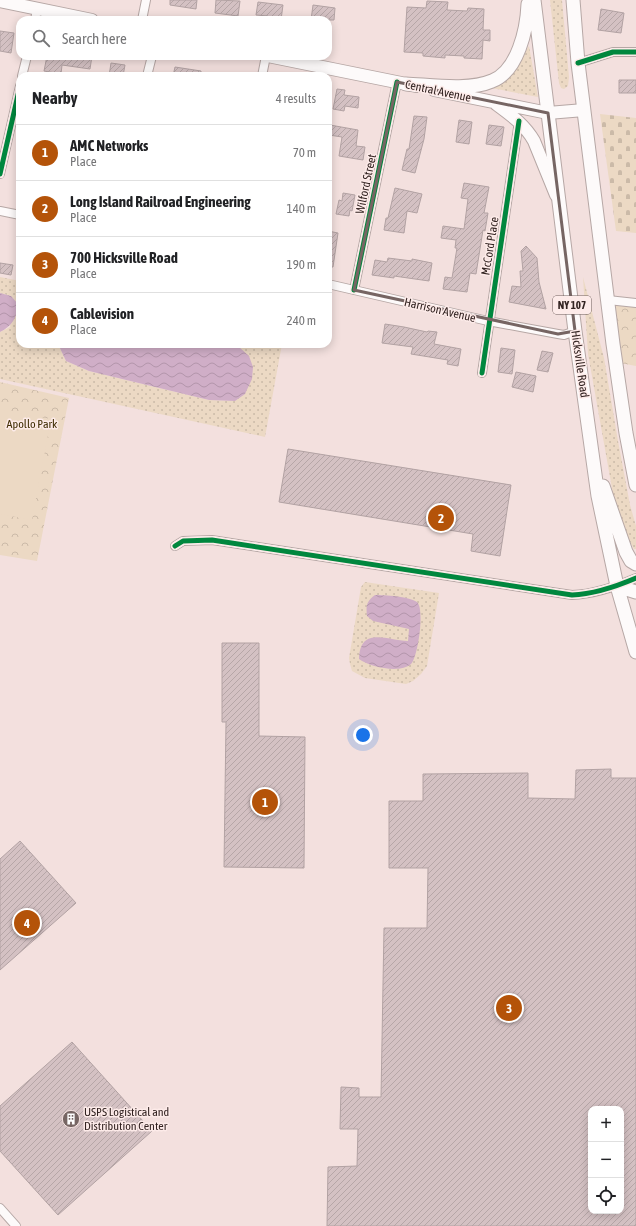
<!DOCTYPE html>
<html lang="en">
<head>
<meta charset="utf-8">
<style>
  :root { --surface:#fff; --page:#f6f6f6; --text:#202124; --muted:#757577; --line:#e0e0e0; --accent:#b45309 }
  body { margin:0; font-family:"Asap Condensed",sans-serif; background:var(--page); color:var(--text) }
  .controls { position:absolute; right:12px; bottom:12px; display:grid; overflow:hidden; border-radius:8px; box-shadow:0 2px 10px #0003 }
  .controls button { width:36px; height:36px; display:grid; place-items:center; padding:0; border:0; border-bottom:1px solid var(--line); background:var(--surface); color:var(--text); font:20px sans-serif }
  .you { position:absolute; left:363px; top:735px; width:14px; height:14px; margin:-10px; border:3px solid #fff; border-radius:50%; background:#1a73e8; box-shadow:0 0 0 6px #1a73e833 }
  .badge { display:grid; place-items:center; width:26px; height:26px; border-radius:50%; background:var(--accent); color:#fff; font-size:13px; font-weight:700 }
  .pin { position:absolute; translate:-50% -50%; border:2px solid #fff; box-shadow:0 1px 4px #0006 }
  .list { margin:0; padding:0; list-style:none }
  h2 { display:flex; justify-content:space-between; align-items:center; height:52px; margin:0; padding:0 16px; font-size:17px }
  h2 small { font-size:13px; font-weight:400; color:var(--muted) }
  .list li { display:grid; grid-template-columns:26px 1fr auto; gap:12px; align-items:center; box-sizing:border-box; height:56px; padding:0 16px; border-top:1px solid var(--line) }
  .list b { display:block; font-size:15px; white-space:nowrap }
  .list p { margin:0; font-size:13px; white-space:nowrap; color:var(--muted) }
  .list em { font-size:13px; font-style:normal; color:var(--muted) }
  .icon { flex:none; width:22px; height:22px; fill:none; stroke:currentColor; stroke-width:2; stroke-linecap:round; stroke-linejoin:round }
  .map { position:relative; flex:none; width:636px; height:1226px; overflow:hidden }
  .search { position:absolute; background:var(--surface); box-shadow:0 2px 10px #0003; left:16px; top:16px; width:316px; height:44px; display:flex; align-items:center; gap:10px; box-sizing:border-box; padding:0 14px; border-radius:12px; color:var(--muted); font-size:15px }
  .panel { position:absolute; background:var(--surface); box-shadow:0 2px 10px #0003; left:16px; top:72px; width:316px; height:276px; border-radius:12px }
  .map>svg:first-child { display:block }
  .grass { fill:url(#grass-dots) }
  .cemetery { fill:url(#cemetery-stones) }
  .park { fill:url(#park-crowns) }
  .pitch { fill:#ecd9c4 }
  .water { fill:url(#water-waves) }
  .building { fill:url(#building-hatch); stroke:#b2a2a3; fill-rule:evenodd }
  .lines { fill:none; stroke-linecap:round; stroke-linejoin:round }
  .street-casing { stroke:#b6a7a5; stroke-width:10 }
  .secondary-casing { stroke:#b6a7a5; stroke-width:14 }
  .primary-casing { stroke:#b6a7a5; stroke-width:15 }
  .street { stroke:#fdfafa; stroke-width:8 }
  .secondary { stroke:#fdfafa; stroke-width:12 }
  .primary { stroke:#fdfafa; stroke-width:13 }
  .cycleway-casing { stroke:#fdebe9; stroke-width:8 }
  .cycleway { stroke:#00873e; stroke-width:5 }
  .marked { fill:none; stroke:#766563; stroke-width:3; stroke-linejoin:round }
  .labels { text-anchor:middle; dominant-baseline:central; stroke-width:3; stroke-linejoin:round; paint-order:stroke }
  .shield { fill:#fdebe9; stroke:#6f5f5d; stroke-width:1 }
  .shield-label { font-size:11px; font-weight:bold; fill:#322321 }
  .street-label { font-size:12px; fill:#322321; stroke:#fdebe9 }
  .park-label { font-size:12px; fill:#3f2d03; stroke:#fdebe9 }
  .poi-label { font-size:12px; fill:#322321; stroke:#fdebe9; text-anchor:start }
</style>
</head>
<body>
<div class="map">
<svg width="636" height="1226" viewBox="0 0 636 1226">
  <defs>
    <pattern id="grass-dots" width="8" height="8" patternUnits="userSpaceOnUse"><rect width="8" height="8" fill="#ecd9c4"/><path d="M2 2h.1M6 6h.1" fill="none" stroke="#cbbaa8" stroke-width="1.8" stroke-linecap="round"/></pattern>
    <pattern id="cemetery-stones" width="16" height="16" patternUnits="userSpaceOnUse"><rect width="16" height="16" fill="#ecd9c4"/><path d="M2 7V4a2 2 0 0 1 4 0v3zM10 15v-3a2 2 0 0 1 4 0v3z" fill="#cbbaa8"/></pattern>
    <pattern id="park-crowns" width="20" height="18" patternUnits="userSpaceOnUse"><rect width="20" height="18" fill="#ecd9c4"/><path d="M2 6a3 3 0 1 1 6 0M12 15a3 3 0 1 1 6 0" fill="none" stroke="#cbbaa8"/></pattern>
    <pattern id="water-waves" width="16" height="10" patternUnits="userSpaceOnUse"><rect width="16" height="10" fill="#d0aec7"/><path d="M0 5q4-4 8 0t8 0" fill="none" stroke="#b395ab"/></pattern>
    <pattern id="building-hatch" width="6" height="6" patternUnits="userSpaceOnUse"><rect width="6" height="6" fill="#d4c1c3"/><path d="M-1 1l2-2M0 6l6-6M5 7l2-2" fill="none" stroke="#b6a6a7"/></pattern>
  </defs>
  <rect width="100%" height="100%" fill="#f3e0de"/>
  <path class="grass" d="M 550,0 L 562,0 L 569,77 L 568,86 L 564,89 L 561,88 L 559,83 Z
    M 529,46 L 538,97 L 481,86 L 516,66 Z
    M 0,277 L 20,281 L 20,344 L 58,344 L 66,361 L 89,371 L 209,400 L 235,401 L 239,347 L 226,344 L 282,344 L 265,437 L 0,379 L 0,332 L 10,327 L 11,296 L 0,293 Z
    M 583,277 L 604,358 L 618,441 L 630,505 L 636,526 L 636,549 L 634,549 L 621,525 L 615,505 L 588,354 Z
    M 365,582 L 439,593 L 427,666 L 421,674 L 413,681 L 406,684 L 365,678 L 352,671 L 350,664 L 349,658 L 361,587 Z"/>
  <path class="cemetery" d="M 600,114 L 636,118 L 636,233 L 616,231 Z"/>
  <path class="park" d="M 612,304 L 636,307 L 636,366 L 620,363 Z
    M 0,382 L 69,398 L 37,561 L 0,555 Z"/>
  <path class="pitch" d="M 0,410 L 51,419 L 32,520 L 0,514 Z"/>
  <path class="water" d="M 0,293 L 11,296 L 18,304 C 17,318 12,326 0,332 Z
    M 58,344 L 226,344 L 239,347 L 249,356 L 253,367 L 252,379 L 245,394 L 235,401 L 209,400 L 89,371 L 66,361 Z
    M 375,595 C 385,595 408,596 417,602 C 425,609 418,657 411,664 C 400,674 370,667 359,659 C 360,626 386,640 408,641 L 409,629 L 373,621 L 367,616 C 366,607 366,601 375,595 Z"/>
  <path class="building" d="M 170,0 L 197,0 L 196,9 L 170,5 Z
    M 216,0 L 240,1 L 238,16 L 215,13 Z
    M 427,1 L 448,2 L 447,10 L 467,11 L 468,8 L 484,9 L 483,30 L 490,30 L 490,41 L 483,40 L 482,59 L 464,58 L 464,56 L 445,55 L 445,58 L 423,56 L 423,53 L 404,52 L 407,7 L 426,8 Z
    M 258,2 L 283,5 L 281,20 L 268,20 L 268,16 L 256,15 Z
    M 313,5 L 335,8 L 334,20 L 311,20 Z
    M 601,9 L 624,13 L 621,33 L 598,30 Z
    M 0,31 L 14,33 L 11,53 L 0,51 Z
    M 47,56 L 92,56 L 90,69 L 62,65 L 61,74 L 44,71 Z
    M 111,63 L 125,65 L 123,76 L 109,76 Z
    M 175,67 L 201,71 L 201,76 L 173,76 Z
    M 619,80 L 636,80 L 636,93 L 619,93 Z
    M 337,89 L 345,90 L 344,95 L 359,97 L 358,108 L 345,106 L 344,111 L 333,109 Z
    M 414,116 L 427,117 L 424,139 L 415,173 L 402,170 L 407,149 L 409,149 Z
    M 459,120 L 472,122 L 469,144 L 456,142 Z
    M 330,125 L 358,130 L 356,146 L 365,147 L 363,160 L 339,156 L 342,137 L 329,135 Z
    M 489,125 L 504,127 L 501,146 L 486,144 Z
    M 464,183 L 489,187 L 484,213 L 488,213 L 485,231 L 483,230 L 476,274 L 470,273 L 467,292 L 443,289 L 445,277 L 452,278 L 457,248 L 455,248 L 456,240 L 441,238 L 443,226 L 464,229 L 468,199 L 461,198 Z
    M 395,188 L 422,194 L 417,213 L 407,211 L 404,233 L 384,230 L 386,218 L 388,218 Z
    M 343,193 L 355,195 L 352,211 L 350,210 L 349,216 L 336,214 L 339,200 L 342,201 Z
    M 328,231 L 338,233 L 333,267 L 328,267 Z
    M 526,246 L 537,258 L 539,282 L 546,309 L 509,302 L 512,286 L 521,287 L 520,271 L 523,271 L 521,251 Z
    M 388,258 L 412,261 L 412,259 L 432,263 L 429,281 L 394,276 L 394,278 L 372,275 L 375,260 L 387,262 Z
    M 0,263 L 13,265 L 11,275 L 0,273 Z
    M 385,324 L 404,327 L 427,332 L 428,331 L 437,332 L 434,344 L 461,349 L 458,366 L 447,364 L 448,360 L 411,354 L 413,347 L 382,343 Z
    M 501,348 L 515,350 L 512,374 L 498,372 Z
    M 542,351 L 553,353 L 548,372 L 537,370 Z
    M 516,372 L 536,376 L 533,392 L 512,387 Z
    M 288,449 L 511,485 L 500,556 L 471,551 L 473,534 L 279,502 Z
    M 222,643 L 259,643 L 259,736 L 305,737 L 304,868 L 224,867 L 226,722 L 222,722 Z
    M 611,769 L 611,778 L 636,778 L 636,1226 L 327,1226 L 328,1167 L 357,1166 L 358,1129 L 340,1129 L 341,1087 L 359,1088 L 359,1097 L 381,1097 L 384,928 L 427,928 L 428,868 L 389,868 L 389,801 L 423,801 L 423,774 L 528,773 L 528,798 L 575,799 L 576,770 ZM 591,1109 L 621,1109 L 621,1211 L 591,1211 Z
    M 20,841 L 76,903 L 0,970 L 0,859 Z
    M 72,1042 L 152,1131 L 58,1215 L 0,1151 L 0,1106 Z"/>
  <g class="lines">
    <defs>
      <path id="street" d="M 35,20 L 37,9
        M 142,20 L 146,0
        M 578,63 L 613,52 L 636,52
        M 22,76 L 27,56
        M 147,76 L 152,56
        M 262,76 L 266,56
        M 0,174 L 20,86
        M 0,211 L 20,215
        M 328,284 L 488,321 L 558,334 L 564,335 L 575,331
        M 354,290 L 397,82
        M 608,300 L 636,303
        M 482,373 L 519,121
        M 175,546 L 183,541 L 212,540 L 572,595 C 595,594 615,587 636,578
        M 0,1208 L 16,1226"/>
      <path id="secondary" d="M 0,1 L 92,20
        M 268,56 L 416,86
        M 434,90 L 548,113 L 584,110
        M 496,104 C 511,115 525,125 534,141 L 556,195"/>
      <path id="primary" d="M 534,0 L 575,331 L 598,496 L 617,586 L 636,652
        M 573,0 L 578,63 L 613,344 L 626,433 L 636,485
        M 406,84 C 430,85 469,91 492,81 C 518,71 527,29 528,4
        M 603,486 L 626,552 L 631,561 L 636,564
        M 617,586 L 636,592"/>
    </defs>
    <use href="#street" class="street-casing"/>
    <use href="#secondary" class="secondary-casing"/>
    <use href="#primary" class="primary-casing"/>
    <use href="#street" class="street"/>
    <use href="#secondary" class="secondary"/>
    <use href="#primary" class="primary"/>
    <defs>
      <path id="cycleway" d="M 578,63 L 613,52 L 636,52
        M 0,174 L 20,86
        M 354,290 L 397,82
        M 482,373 L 519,121
        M 175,546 L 183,541 L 212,540 L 572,595 C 595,594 615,587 636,578"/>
    </defs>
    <use href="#cycleway" class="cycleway-casing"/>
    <use href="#cycleway" class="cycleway"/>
  </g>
  <path class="marked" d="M 397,82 L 548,113 L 575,331 L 558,334 L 354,290 Z"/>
  <defs>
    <symbol id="building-disc" viewBox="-11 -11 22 22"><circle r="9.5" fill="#766563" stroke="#fdebe9"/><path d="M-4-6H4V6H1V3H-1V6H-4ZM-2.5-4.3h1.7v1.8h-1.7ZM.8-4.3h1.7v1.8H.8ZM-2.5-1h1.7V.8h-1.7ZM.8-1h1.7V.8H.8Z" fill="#fff"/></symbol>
  </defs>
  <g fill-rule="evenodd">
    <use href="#building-disc" x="61" y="1109" width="20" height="20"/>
  </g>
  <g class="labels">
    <rect class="shield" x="553" y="296" width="38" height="18" rx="3"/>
    <g class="shield-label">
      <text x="572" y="305">NY 107</text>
    </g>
    <g class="street-label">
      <text transform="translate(438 91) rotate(12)">Central Avenue</text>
      <text transform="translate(366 184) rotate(-78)">Wilford Street</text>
      <text transform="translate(490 246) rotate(-81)">McCord Place</text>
      <text transform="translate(440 310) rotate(13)">Harrison Avenue</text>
      <text transform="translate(580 364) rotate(82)">Hicksville Road</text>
    </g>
    <g class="park-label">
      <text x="32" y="424">Apollo Park</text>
    </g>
    <g class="poi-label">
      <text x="84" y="1112">USPS Logistical and<tspan x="84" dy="14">Distribution Center</tspan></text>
    </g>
  </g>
</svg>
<div class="controls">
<button>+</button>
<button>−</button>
<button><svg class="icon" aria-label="locate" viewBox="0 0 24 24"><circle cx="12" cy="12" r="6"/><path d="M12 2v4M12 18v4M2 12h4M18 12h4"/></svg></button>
</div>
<div class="you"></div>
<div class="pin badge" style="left:265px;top:802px">1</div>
<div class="pin badge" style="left:441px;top:518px">2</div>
<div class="pin badge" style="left:509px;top:1008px">3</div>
<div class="pin badge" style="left:27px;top:923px">4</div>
<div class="search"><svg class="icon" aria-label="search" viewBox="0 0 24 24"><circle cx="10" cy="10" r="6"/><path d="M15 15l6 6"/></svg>Search here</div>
<section class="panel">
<h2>Nearby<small>4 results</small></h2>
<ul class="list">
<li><span class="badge">1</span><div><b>AMC Networks</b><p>Place</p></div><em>70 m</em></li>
<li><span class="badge">2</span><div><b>Long Island Railroad Engineering</b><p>Place</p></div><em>140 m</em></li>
<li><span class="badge">3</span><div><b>700 Hicksville Road</b><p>Place</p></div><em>190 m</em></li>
<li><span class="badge">4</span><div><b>Cablevision</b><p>Place</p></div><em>240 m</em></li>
</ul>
</section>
</div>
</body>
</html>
